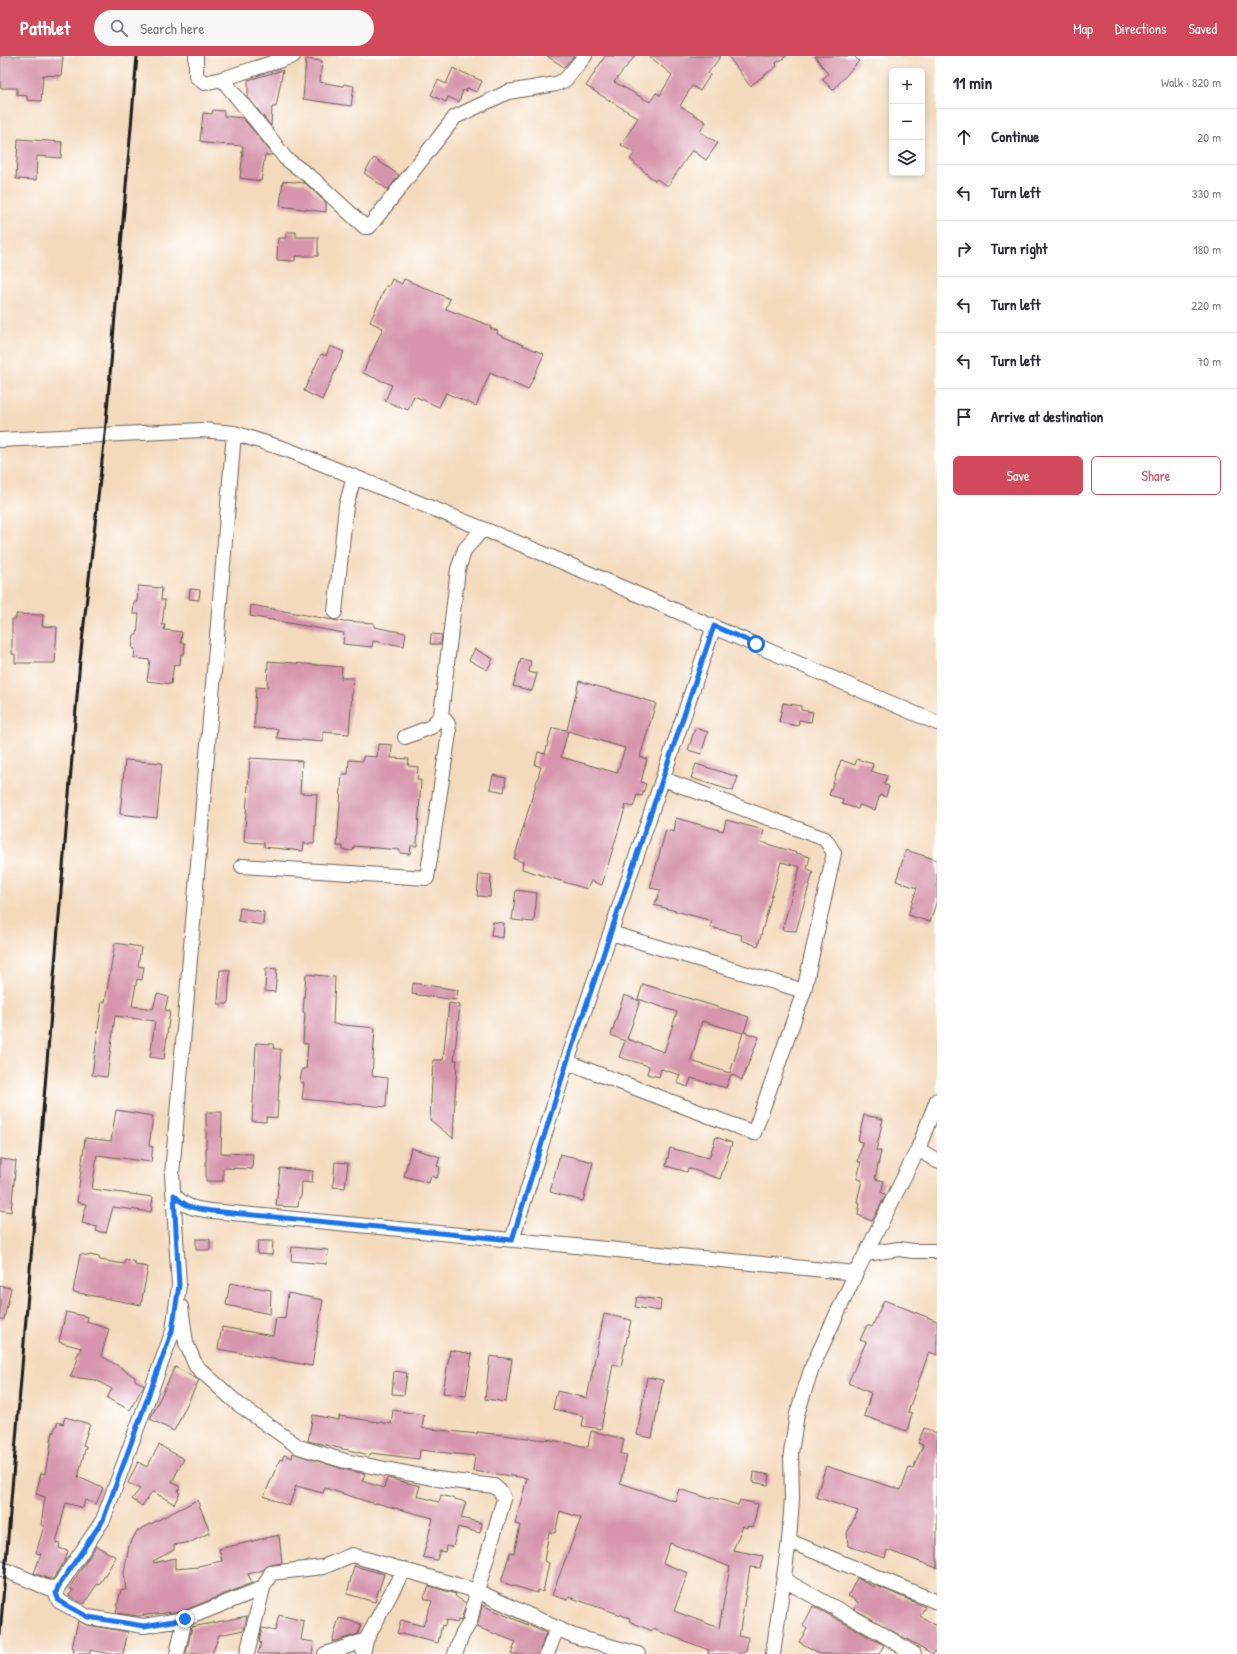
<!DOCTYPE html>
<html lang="en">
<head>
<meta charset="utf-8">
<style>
  :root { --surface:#fff; --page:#f7f7f7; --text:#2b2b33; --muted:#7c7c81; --line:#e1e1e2; --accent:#d1495b }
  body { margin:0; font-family:"Patrick Hand",sans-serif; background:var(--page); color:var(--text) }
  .controls { position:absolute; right:12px; top:12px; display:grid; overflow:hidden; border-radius:6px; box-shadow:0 2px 6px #0003 }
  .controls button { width:36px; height:36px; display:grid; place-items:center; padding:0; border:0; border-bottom:1px solid var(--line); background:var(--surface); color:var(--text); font:20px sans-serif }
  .stop { position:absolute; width:12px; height:12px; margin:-9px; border:3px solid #1a73e8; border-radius:50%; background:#fff }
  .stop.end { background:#1a73e8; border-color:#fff; box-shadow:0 1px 4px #0008 }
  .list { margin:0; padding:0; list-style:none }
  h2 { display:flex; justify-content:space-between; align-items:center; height:52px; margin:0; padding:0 16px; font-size:17px }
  h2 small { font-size:13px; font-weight:400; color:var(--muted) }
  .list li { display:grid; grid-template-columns:26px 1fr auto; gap:12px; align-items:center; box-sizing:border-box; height:56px; padding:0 16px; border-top:1px solid var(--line) }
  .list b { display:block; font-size:15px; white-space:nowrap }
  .list em { font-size:13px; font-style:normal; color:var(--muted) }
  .actions { display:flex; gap:8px; padding:12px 16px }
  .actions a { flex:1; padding:9px 0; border:1px solid var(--accent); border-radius:6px; text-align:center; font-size:14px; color:var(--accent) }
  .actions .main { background:var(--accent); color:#fff }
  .icon { flex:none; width:22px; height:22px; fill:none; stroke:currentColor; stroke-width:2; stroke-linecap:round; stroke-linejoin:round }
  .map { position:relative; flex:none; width:937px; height:1598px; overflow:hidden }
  header { display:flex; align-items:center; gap:24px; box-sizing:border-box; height:56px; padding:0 20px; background:var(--accent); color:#fff }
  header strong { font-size:19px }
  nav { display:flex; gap:22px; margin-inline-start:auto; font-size:14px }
  .search { width:280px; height:36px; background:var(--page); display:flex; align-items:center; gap:10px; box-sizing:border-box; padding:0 14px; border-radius:22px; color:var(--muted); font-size:15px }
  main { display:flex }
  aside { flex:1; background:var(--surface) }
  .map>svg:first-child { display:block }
  .building { fill:#d695ac; fill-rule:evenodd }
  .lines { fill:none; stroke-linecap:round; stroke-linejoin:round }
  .minor-casing { stroke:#685e54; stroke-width:16 }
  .minor { stroke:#fff; stroke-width:14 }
  .rail { stroke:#1c1c1c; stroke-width:3 }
  .route { stroke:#1a73e8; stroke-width:5 }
</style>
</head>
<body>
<header>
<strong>Pathlet</strong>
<div class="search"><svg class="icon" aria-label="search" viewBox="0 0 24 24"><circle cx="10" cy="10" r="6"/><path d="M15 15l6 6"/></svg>Search here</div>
<nav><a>Map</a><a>Directions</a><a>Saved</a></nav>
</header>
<main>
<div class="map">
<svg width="937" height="1598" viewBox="0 0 937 1598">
  <rect width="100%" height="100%" fill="#fff"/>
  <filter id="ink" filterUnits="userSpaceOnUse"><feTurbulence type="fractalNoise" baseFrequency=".025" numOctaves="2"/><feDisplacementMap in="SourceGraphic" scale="8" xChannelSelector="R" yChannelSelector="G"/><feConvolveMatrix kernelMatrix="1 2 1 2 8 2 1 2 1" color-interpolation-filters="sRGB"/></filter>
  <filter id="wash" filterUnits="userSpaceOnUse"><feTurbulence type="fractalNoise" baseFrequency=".012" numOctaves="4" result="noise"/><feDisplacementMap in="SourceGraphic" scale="16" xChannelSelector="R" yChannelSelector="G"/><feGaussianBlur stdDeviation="0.9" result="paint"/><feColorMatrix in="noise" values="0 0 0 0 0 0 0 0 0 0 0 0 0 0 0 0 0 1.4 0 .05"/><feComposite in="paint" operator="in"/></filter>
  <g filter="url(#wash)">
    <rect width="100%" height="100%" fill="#f4dabd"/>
    <g id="blocks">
      <path class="building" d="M 0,0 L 63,0 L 61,20 L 43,19 L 41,45 L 27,44 L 27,40 L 17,39 L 17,32 L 0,32 Z
        M 547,0 L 574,0 L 564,11 Z
        M 605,0 L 635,0 L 614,26 L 650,46 L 656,37 L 660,39 L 672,19 L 649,0 L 721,0 L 708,17 L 710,19 L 700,35 L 692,30 L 680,50 L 706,66 L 700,76 L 718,87 L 706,104 L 692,94 L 668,130 L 657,123 L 655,125 L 630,103 L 635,97 L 621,89 L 638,62 L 586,30 Z
        M 728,0 L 787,0 L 776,7 L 777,10 L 750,30 Z
        M 815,0 L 854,0 L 859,5 L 833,34 L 822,23 L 828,18 Z
        M 306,3 L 322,5 L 320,26 L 343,30 L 344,28 L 354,30 L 351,50 L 303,43 Z
        M 453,12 L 482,25 L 477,36 L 467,32 L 466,36 L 463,34 L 459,46 L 448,41 L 446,46 L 431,39 L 438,24 L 446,28 Z
        M 283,14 L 276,51 L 272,51 L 271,70 L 248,41 L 248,24 Z
        M 213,54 L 224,55 L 224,60 L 243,62 L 273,99 L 265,99 L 261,125 L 240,122 L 243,97 L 242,97 L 243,90 L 205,87 L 205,86 L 200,85 L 203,57 L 212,58 Z
        M 18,83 L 62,86 L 61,102 L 37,100 L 36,124 L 16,123 Z
        M 374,102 L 399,119 L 388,134 L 364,117 Z
        M 283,125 L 305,127 L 326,147 L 326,156 L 280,150 Z
        M 286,176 L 296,176 L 296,181 L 318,181 L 318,200 L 295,200 L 295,205 L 277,204 L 278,182 L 286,182 Z
        M 392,223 L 402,228 L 404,223 L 450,243 L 446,253 L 491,270 L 490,272 L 498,275 L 497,278 L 544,298 L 528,334 L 490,317 L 476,350 L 446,337 L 439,351 L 414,340 L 408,354 L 385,345 L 392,329 L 363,317 L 383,272 L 370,266 L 386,230 L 389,230 Z
        M 330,290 L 344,296 L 322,344 L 304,335 L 321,298 L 326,300 Z
        M 138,530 L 162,532 L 161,544 L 165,544 L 162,569 L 165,569 L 164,574 L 182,576 L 181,587 L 185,587 L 184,598 L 181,598 L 180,609 L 174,608 L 171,628 L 147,625 L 150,604 L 134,602 L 135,593 L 132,592 L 134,579 L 137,579 L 139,558 L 133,558 L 134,546 L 137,546 Z
        M 190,533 L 200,534 L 199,544 L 189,543 Z
        M 251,549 L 344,566 L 345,565 L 374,567 L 374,571 L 406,577 L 404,590 L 373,585 L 372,591 L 343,588 L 344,577 L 250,560 Z
        M 16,558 L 43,559 L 42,570 L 57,571 L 55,607 L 15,607 L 15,598 L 12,598 L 12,563 L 16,563 Z
        M 431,578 L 442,579 L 441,588 L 430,588 Z
        M 475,593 L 493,603 L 487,614 L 469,604 Z
        M 521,603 L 531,605 L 529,616 L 537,618 L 532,635 L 513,630 Z
        M 268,605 L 342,611 L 341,622 L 353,622 L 349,678 L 323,676 L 323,686 L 277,682 L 278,673 L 254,672 L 256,631 L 267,632 Z
        M 579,625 L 656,647 L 640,701 L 647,703 L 641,726 L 646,728 L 642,740 L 637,739 L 633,751 L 626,749 L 602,829 L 591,825 L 587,833 L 522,813 L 523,806 L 514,803 L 541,711 L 535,709 L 538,696 L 545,698 L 552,672 L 567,674 ZM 568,675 L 625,692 L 617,717 L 561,701 Z
        M 783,647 L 801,650 L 801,654 L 813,656 L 811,666 L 799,664 L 798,670 L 779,666 Z
        M 695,672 L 708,676 L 701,698 L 688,694 Z
        M 378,688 L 392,689 L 391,702 L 409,703 L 408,710 L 418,711 L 417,724 L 421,724 L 417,790 L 411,790 L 410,798 L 400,797 L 400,794 L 354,790 L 353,795 L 343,794 L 343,790 L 337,790 L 342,718 L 348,718 L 349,704 L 363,705 L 363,700 L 377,701 Z
        M 250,702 L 302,705 L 300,737 L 317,738 L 314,788 L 304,787 L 303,795 L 264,791 L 264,787 L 244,786 Z
        M 857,703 L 873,708 L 871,715 L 887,720 L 884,729 L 889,730 L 886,741 L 880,739 L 875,754 L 859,749 L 858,753 L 842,748 L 843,743 L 829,739 L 841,704 L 855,709 Z
        M 125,704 L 162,707 L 157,762 L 120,758 Z
        M 696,708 L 738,721 L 733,735 L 691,722 Z
        M 493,719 L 506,722 L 504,736 L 490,733 Z
        M 676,762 L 723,775 L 726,764 L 764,774 L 761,786 L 810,801 L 807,812 L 813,816 L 796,875 L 782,874 L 800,811 L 781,806 L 758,890 L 741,884 L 742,879 L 710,871 L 712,865 L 654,849 L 661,834 L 650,832 L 666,774 L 674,776 Z
        M 906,794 L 937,804 L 937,844 L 930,866 L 908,859 L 917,832 L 896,825 Z
        M 479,818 L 491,819 L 490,841 L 477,840 Z
        M 516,834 L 537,837 L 534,866 L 512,864 Z
        M 240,852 L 264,856 L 263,869 L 238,865 Z
        M 493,866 L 504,867 L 503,882 L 491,880 Z
        M 115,887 L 141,891 L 138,910 L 144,911 L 142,924 L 137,923 L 132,950 L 153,953 L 157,938 L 168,941 L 165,954 L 170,955 L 164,1003 L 150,1001 L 155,965 L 115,960 L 107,1021 L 92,1019 L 102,945 L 105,946 Z
        M 266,912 L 277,913 L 275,936 L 265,935 Z
        M 220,914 L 230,914 L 228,948 L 218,948 Z
        M 306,918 L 335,921 L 333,968 L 375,972 L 372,1020 L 388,1022 L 386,1051 L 302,1043 L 304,1027 L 300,1026 L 302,1013 L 306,1013 L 308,988 L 303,987 L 305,957 L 303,956 Z
        M 413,927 L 458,934 L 456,944 L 412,938 Z
        M 643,928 L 749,961 L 744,976 L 759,981 L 742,1024 L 731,1018 L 726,1032 L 691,1022 L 688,1031 L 677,1027 L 680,1019 L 661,1013 L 659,1021 L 647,1018 L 649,1010 L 619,1001 L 625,985 L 611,979 L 624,939 L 640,945 L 627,983 L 664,996 L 677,956 L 638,943 ZM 702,965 L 743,977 L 730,1017 L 691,1005 Z
        M 449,947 L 460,949 L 454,1004 L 457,1004 L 453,1082 L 430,1064 L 433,1004 L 443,1004 Z
        M 256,987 L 273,988 L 274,993 L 281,993 L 277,1062 L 266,1061 L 266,1066 L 252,1065 Z
        M 116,1054 L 153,1060 L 149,1090 L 153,1091 L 151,1106 L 97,1099 L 92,1133 L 153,1141 L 151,1156 L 113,1151 L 106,1177 L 96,1175 L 97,1171 L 82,1167 L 86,1148 L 77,1146 L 85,1082 L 111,1085 Z
        M 206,1056 L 222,1056 L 221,1097 L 253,1098 L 252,1113 L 223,1112 L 223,1125 L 206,1125 Z
        M 864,1059 L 883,1063 L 876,1095 L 881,1095 L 875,1123 L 884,1125 L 881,1136 L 886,1139 L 872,1165 L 858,1159 L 860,1147 L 857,1146 L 862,1124 L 857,1123 L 861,1106 L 858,1106 L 862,1086 L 858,1085 Z
        M 716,1081 L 732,1087 L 720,1123 L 688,1112 L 687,1116 L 666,1110 L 670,1092 L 709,1102 Z
        M 411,1092 L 440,1101 L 437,1110 L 440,1111 L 437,1122 L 431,1120 L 429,1127 L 404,1120 Z
        M 560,1098 L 593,1106 L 583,1145 L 550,1136 Z
        M 0,1103 L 16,1105 L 11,1156 L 0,1154 Z
        M 335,1106 L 348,1107 L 345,1132 L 333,1131 Z
        M 280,1112 L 313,1115 L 312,1127 L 302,1126 L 301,1141 L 299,1141 L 298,1151 L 276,1150 Z
        M 196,1183 L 210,1183 L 210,1194 L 196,1194 Z
        M 258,1185 L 273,1185 L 272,1199 L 257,1198 Z
        M 292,1191 L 328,1194 L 327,1208 L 291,1205 Z
        M 80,1198 L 89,1200 L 90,1199 L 99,1201 L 100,1204 L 124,1208 L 125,1203 L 135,1206 L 135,1209 L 148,1211 L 141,1249 L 73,1236 Z
        M 230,1227 L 271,1234 L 270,1258 L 226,1249 Z
        M 0,1230 L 11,1232 L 4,1263 L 0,1263 Z
        M 288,1237 L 323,1244 L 312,1310 L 218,1293 L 222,1271 L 273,1280 L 276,1262 L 285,1263 Z
        M 637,1241 L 661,1244 L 660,1255 L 635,1251 Z
        M 884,1244 L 937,1265 L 937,1299 L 929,1296 L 908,1356 L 912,1357 L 907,1375 L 864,1360 L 871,1337 L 848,1327 L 866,1286 L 860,1284 L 867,1269 L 872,1271 Z
        M 66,1256 L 88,1261 L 87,1266 L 109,1273 L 101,1300 L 122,1312 L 122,1313 L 135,1321 L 135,1324 L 144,1329 L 130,1354 L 107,1342 L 112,1333 L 96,1324 L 70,1321 L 78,1303 L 76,1302 L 81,1292 L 59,1286 Z
        M 604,1258 L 631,1264 L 621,1310 L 613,1308 L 601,1373 L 582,1370 L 584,1360 L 553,1353 L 557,1335 L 587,1342 Z
        M 450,1294 L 472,1298 L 466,1340 L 443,1337 Z
        M 490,1300 L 512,1303 L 506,1346 L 485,1343 Z
        M 175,1311 L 199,1324 L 174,1375 L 150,1363 Z
        M 394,1315 L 407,1317 L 404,1339 L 392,1338 Z
        M 647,1321 L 663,1324 L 652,1382 L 637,1379 Z
        M 393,1354 L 424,1359 L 422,1372 L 477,1378 L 477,1376 L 545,1384 L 546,1383 L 588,1391 L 591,1375 L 624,1383 L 621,1398 L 627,1399 L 620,1427 L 675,1445 L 679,1433 L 711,1443 L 711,1441 L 738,1449 L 740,1444 L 758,1448 L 753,1471 L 748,1470 L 746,1472 L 743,1470 L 733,1494 L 763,1500 L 760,1512 L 750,1511 L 739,1580 L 748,1581 L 746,1596 L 739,1598 L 708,1598 L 709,1594 L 653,1573 L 652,1575 L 629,1565 L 630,1562 L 569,1541 L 567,1544 L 552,1539 L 581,1462 L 560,1455 L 555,1477 L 549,1476 L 544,1505 L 549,1507 L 543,1536 L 538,1534 L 537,1537 L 501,1526 L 510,1496 L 514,1497 L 520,1469 L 515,1468 L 527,1422 L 473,1415 L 475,1400 L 420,1394 L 419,1403 L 371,1397 L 370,1399 L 308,1385 L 313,1359 L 339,1364 L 339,1360 L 391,1368 ZM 670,1487 L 730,1511 L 719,1572 L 674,1555 L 688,1517 L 663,1507 Z
        M 65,1361 L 90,1368 L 83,1389 L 86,1390 L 78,1421 L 103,1432 L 96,1448 L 85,1444 L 83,1452 L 66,1447 L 56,1487 L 60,1488 L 59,1492 L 68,1495 L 65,1505 L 53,1523 L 49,1523 L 34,1517 L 41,1498 L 36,1497 L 44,1470 L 41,1469 L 45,1441 L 36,1438 L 41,1417 L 45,1418 L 48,1401 L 49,1401 L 52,1379 L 58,1366 L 63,1368 Z
        M 924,1372 L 937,1377 L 937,1512 L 887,1494 L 885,1502 L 848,1490 L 847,1477 L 858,1455 L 816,1441 L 826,1410 L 901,1434 L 909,1412 L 913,1413 L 923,1389 L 918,1387 Z
        M 159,1389 L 184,1403 L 172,1426 L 180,1431 L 178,1436 L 180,1437 L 174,1448 L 154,1436 L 151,1437 L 142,1450 L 132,1443 L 140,1433 L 128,1427 L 138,1406 L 147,1411 Z
        M 293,1397 L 343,1413 L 365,1418 L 362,1425 L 384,1432 L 387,1422 L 420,1430 L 417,1440 L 439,1446 L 441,1439 L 466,1446 L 461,1462 L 482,1467 L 480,1477 L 458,1471 L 453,1491 L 446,1490 L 445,1496 L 440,1495 L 437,1504 L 423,1501 L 433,1462 L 376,1447 L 375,1448 L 325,1432 L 323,1437 L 296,1430 L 289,1450 L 264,1440 L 280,1403 L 282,1404 L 284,1399 L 292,1402 Z
        M 754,1416 L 770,1419 L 768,1429 L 753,1426 Z
        M 197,1444 L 209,1473 L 209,1477 L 191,1486 L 174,1489 L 174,1494 L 153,1505 L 154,1507 L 175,1502 L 175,1513 L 198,1511 L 198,1510 L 222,1505 L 219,1493 L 279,1479 L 282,1507 L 270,1509 L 263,1514 L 248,1518 L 252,1527 L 183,1555 L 138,1560 L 116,1557 L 121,1533 L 126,1534 L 124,1517 L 129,1490 L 137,1475 Z
        M 96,1490 L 116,1501 L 99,1529 L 97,1528 L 84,1548 L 69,1540 L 73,1534 L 69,1532 Z
        M 354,1510 L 384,1518 L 375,1546 L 347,1538 Z
        M 857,1522 L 874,1531 L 875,1529 L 925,1551 L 920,1560 L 937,1570 L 937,1592 L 933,1598 L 854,1553 L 858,1546 L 848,1540 Z
        M 429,1530 L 456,1538 L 455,1540 L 466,1547 L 461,1565 L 458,1564 L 457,1567 L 446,1564 L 445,1570 L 442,1569 L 438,1587 L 397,1577 L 401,1564 L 423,1570 L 432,1545 L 424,1542 Z
        M 482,1549 L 546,1577 L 539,1598 L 511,1598 L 516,1586 L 477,1571 Z
        M 813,1550 L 884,1589 L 879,1598 L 821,1598 L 799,1586 L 807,1573 L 803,1570 Z
        M 279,1559 L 304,1565 L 301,1584 L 314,1586 L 312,1598 L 258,1598 L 261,1587 L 259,1586 L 262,1572 L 275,1575 Z
        M 247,1560 L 244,1574 L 219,1579 L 212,1598 L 186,1598 L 192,1571 Z
        M 339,1562 L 361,1568 L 358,1578 L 332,1586 Z
        M 78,1565 L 87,1569 L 128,1576 L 123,1598 L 110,1598 L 90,1594 L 90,1598 L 73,1598 L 74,1593 L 72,1592 Z"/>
    </g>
  </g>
  <g filter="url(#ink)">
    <use href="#blocks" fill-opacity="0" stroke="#685e54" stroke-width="1"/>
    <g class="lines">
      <defs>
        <path id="minor" d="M 196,0 L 196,20 L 204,27 L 222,23 L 293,0
          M 222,23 L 271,83 L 285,102 L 313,123 L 365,171 L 369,171 L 455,61 L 508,36 L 556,28 L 565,24 L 585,0
          M 234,377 L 172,1118 L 179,1229 L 173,1275 L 166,1294 L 103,1464 L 58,1531 L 56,1537 L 59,1545 L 88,1561 L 144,1570 L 185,1563 L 263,1532
          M 0,384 L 202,374 L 234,377 L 288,394 L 523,489 L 937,667
          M 335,556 L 346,450 L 354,421
          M 405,681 L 431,671 L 441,659 L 458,513 L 465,493 L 483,473
          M 663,723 L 825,783 L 834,797 L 804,935
          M 242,810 L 427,822 L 449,677 L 448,668 L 441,659
          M 567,1006 L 754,1077 L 804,935 L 611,877
          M 918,1093 L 937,1105
          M 174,1139 C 186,1152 196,1153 212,1155 L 856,1217
          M 512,1184 L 567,1006 L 714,570
          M 866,1198 L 899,1193 L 913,1195 L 937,1195
          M 181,1251 L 186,1287 L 196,1310 L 238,1348 L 299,1391 L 345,1405 L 437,1423 L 494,1430 L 501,1436 L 504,1443 L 477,1535 L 352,1499 L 323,1511 L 271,1517 L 263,1532 L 247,1598
          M 789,1485 L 937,1546
          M 0,1512 L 48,1532 L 58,1531
          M 784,1524 L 879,1576 L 914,1598
          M 177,1598 L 185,1563
          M 325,1598 L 366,1584
          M 363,1598 L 366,1584 L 404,1513
          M 455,1598 L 462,1579 L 470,1566 L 477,1535 L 574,1580 L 638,1598
          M 547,1598 L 557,1572
          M 773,1598 L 789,1485 L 792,1442 L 791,1397 L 797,1358 L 812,1311 L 856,1217 L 918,1093 L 937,1044"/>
      </defs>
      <use href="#minor" class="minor-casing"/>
      <use href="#minor" class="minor"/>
      <path class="rail" d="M 0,1579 L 80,604 L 105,378 L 137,0"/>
    </g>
  </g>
  <g class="lines" filter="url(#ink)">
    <path class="route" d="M 185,1563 L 144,1570 L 88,1561 L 59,1545 L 56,1537 L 58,1531 L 103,1464 L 172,1275 L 179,1229 L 174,1139 C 186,1152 196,1153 212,1155 L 512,1184 L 567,1006 L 714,570 L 756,588"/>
  </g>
</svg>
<div class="controls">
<button>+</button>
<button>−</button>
<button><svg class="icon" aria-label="layers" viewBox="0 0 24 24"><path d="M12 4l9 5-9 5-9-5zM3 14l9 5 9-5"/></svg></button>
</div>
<div class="stop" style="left:756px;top:588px"></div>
<div class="stop end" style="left:185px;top:1563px"></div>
</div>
<aside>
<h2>11 min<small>Walk · 820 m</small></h2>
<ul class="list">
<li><svg class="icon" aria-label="ahead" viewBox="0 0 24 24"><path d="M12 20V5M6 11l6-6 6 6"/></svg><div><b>Continue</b></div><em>20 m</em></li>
<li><svg class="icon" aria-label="left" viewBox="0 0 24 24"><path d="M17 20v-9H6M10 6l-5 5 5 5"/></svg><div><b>Turn left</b></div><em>330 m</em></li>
<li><svg class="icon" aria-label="right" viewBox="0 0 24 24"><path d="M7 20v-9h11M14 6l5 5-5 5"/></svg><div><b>Turn right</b></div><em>180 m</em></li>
<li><svg class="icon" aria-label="left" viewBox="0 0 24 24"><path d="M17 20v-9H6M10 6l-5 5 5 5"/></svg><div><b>Turn left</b></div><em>220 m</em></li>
<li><svg class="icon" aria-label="left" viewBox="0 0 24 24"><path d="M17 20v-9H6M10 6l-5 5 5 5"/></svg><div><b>Turn left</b></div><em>70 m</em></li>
<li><svg class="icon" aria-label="arrive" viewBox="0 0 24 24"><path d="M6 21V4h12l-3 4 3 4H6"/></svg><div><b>Arrive at destination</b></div></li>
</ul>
<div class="actions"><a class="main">Save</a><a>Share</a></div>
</aside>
</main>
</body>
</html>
